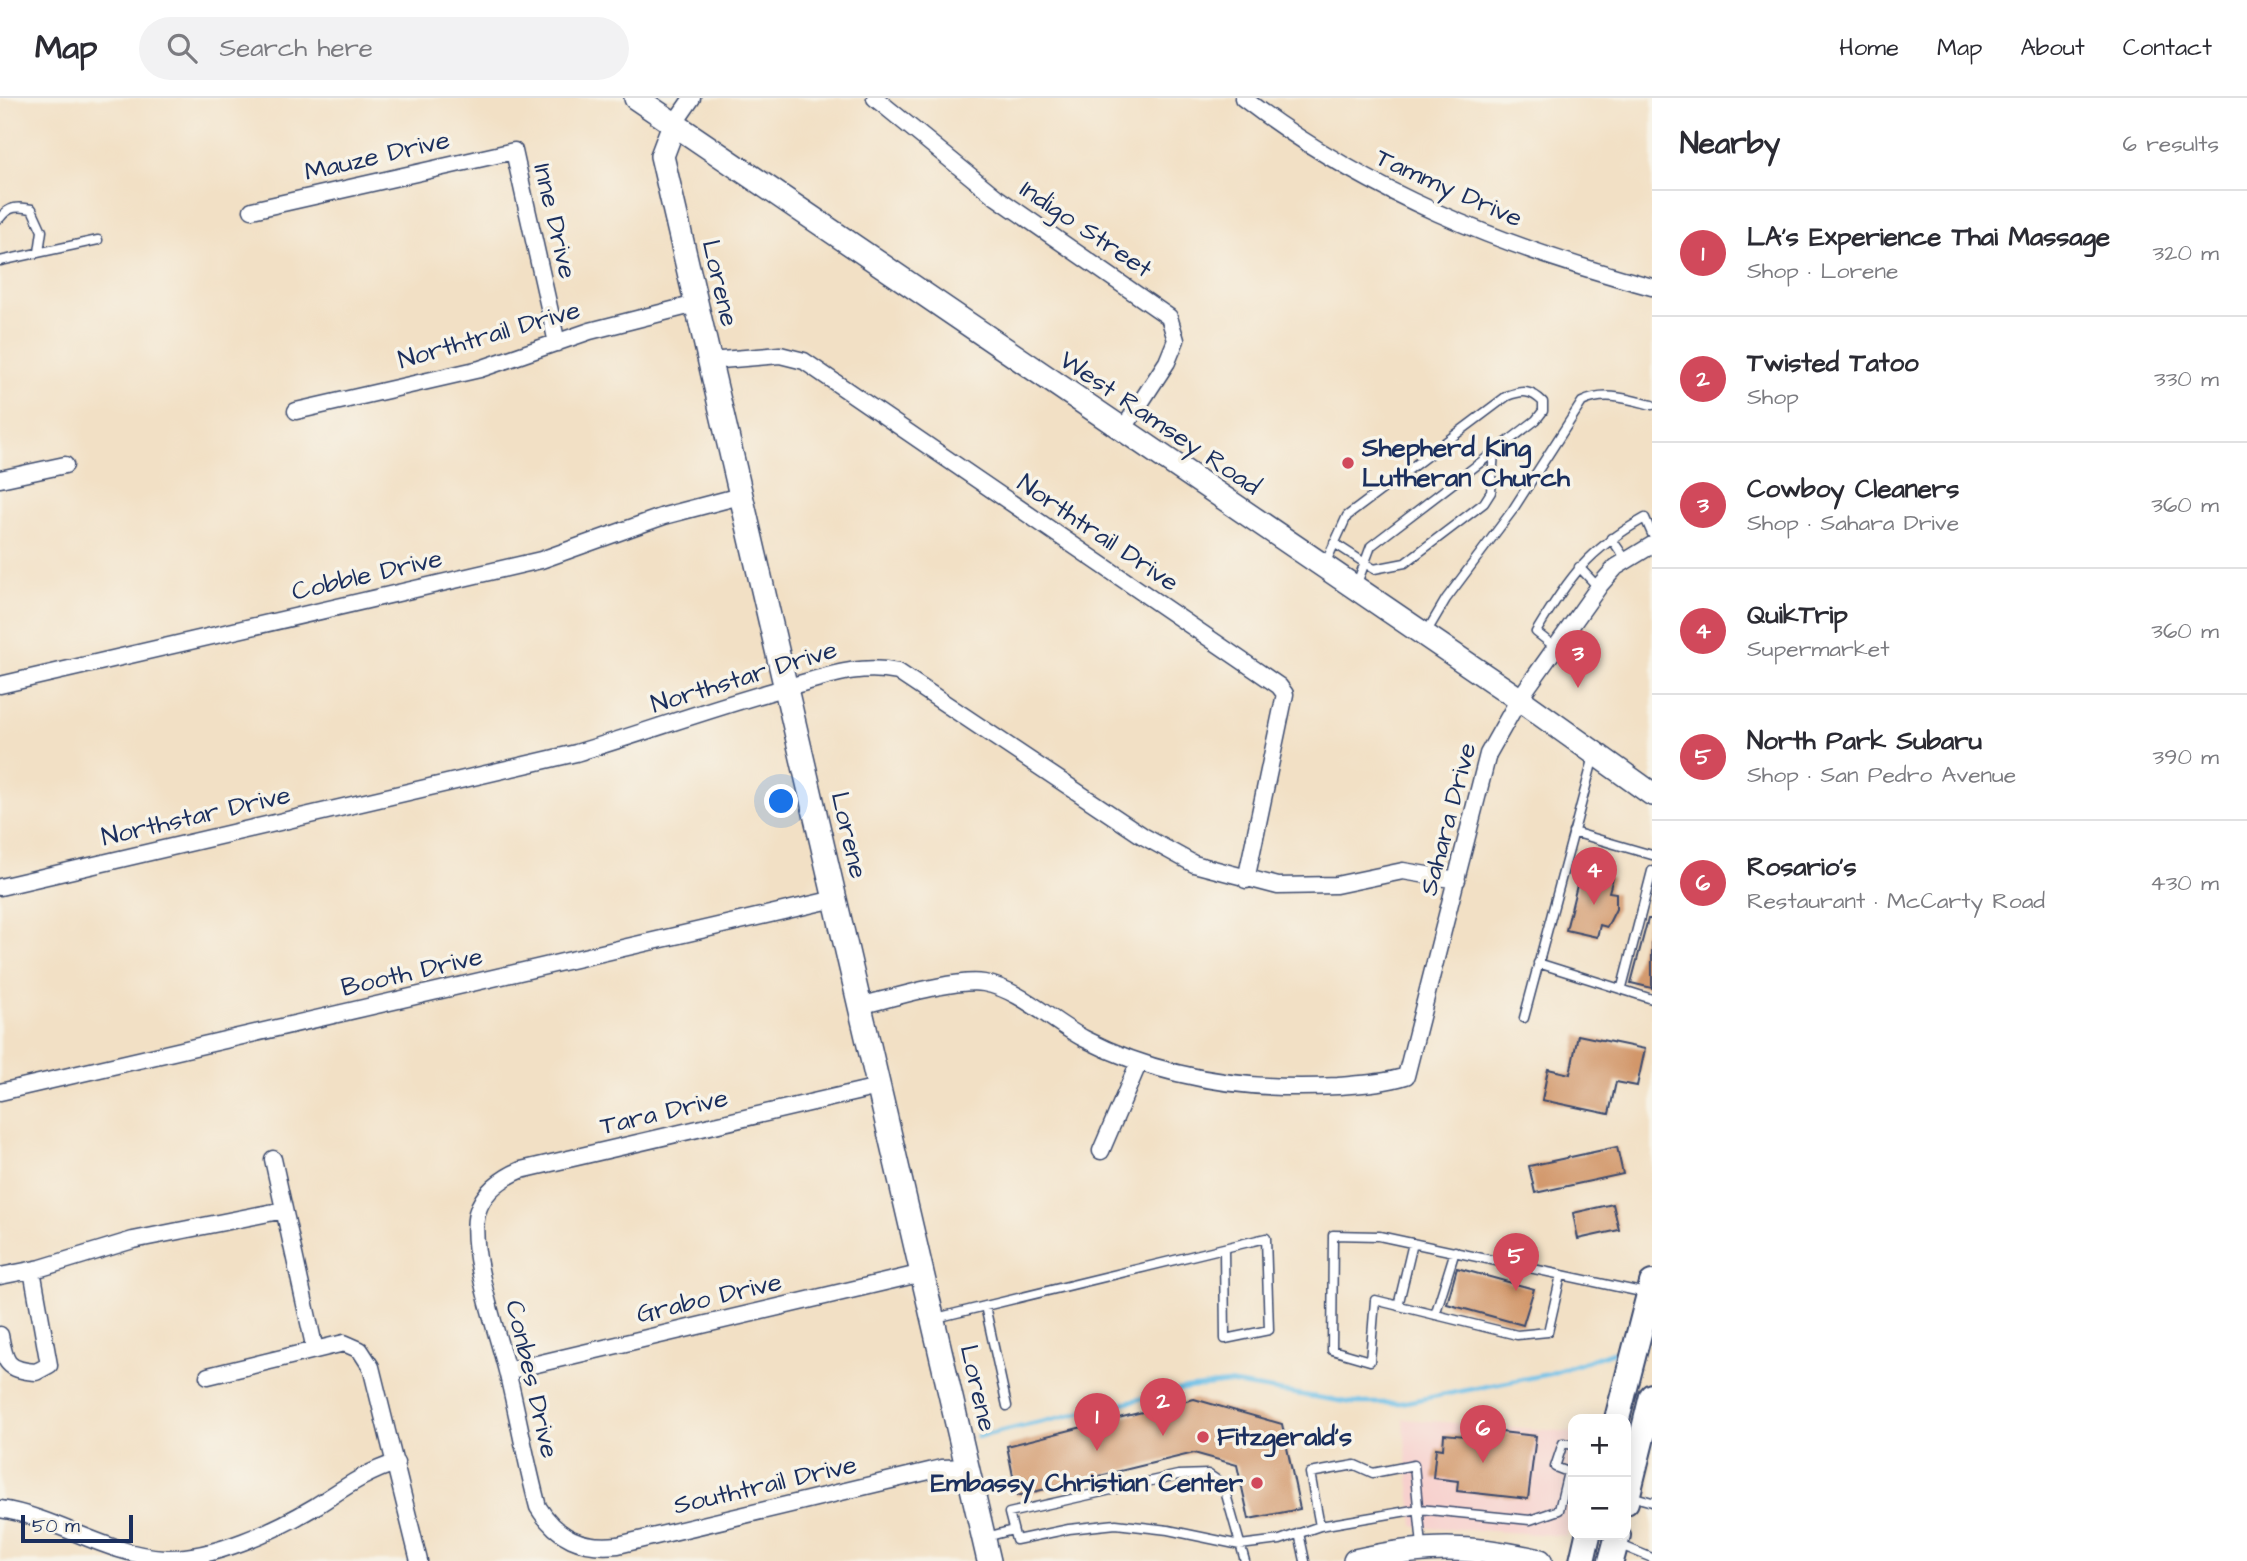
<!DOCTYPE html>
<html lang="en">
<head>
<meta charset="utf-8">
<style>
  :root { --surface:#fff; --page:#f2f2f3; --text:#2b2b33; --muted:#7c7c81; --line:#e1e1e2; --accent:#d1495b }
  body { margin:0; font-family:"Architects Daughter",sans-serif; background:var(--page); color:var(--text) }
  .controls { position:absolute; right:21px; bottom:21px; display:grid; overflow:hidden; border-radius:14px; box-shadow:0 4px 18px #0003 }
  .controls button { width:63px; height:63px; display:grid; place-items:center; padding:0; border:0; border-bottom:2px solid var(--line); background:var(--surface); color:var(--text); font:35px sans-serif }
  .scale { position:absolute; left:21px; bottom:18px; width:112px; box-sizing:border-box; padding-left:7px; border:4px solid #1b2f5e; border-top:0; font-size:19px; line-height:24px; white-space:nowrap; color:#1b2f5e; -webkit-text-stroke:5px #f7f3e8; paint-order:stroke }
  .you { position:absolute; left:782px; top:704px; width:24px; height:24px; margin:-18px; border:5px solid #fff; border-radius:50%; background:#1a73e8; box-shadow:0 0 0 10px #1a73e833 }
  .badge { display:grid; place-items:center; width:46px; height:46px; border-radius:50%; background:var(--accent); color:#fff; font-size:23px; font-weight:700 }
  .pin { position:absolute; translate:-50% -58px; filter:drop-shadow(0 2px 4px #0008) }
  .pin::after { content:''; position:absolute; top:37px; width:24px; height:21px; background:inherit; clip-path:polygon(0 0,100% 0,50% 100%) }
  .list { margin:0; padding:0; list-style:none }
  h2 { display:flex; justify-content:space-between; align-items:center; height:91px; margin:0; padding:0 28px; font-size:30px }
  h2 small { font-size:23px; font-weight:400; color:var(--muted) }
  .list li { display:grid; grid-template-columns:46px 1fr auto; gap:21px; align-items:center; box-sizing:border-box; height:126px; padding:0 28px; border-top:2px solid var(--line) }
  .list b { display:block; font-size:26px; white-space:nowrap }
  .list p { margin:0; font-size:23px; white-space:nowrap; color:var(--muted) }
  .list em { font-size:23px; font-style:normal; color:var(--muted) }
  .icon { flex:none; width:38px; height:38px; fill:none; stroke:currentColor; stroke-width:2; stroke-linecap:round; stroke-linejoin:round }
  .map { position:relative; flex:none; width:1652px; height:1463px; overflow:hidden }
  header { display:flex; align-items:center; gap:42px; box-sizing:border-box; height:98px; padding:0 35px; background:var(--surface); border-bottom:2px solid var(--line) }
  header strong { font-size:33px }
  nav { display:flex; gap:38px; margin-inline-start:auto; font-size:24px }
  .search { width:490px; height:63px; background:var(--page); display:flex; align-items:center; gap:18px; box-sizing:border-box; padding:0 24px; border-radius:38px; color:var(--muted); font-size:26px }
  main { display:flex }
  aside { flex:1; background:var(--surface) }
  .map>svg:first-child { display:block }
  .built { fill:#f7d0cd }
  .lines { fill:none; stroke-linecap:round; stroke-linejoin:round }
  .stream { stroke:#6bbfe8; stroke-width:4.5 }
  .building { fill:#d2976b }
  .lane-casing { stroke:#3b4a6d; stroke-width:11 }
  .street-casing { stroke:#3b4a6d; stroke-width:19 }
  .secondary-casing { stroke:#3b4a6d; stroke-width:26 }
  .primary-casing { stroke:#3b4a6d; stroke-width:28 }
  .lane { stroke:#fff; stroke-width:8 }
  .street { stroke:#fff; stroke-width:16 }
  .secondary { stroke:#fff; stroke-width:23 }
  .primary { stroke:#fff; stroke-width:24 }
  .poi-dot { fill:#d1495b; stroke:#f7f3e8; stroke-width:2.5 }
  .labels { text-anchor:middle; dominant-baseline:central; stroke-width:7; stroke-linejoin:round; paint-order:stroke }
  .street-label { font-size:26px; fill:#1b2f5e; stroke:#f7f3e8 }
  .poi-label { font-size:26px; font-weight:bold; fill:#1b2f5e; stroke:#f7f3e8; text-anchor:start }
</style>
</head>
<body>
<header>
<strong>Map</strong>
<div class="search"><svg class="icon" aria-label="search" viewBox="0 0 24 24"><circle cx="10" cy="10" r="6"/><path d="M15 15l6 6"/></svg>Search here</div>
<nav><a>Home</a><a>Map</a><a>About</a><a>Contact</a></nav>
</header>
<main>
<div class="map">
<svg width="1652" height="1463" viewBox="0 0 1652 1463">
  <rect width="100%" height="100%" fill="#f7f3e8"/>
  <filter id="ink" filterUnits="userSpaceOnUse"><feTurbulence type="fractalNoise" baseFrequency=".0143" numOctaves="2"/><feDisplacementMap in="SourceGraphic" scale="14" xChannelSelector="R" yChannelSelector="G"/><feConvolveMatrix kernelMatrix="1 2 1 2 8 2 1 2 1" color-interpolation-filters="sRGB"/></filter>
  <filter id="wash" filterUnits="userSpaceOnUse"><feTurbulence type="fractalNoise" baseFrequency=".00686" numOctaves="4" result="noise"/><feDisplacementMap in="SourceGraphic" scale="28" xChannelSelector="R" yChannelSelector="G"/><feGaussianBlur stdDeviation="1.57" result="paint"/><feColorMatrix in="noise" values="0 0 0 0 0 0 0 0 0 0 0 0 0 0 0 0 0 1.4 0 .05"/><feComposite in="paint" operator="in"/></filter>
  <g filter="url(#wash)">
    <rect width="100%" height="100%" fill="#f2e0c5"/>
    <path class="built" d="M 1403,1321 L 1573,1334 L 1573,1403 L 1567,1438 L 1414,1428 Z"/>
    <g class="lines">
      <path class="stream" d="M 977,1339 L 1187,1290 L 1228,1285 L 1353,1305 L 1401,1305 L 1549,1276 L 1613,1254"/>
    </g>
    <g id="blocks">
      <path class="building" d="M 1581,771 L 1613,780 L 1609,794 L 1616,795 L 1616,811 L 1607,829 L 1600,827 L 1597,839 L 1566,832 Z
        M 1648,821 L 1652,821 L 1652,890 L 1631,885 Z
        M 1578,937 L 1645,951 L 1637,988 L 1616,984 L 1609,1016 L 1542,1002 L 1548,971 L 1570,976 Z
        M 1617,1049 L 1623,1076 L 1535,1095 L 1529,1068 Z
        M 1613,1106 L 1619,1132 L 1578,1141 L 1573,1115 Z
        M 1457,1170 L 1534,1191 L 1523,1227 L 1447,1206 Z
        M 1194,1301 L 1282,1326 L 1300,1411 L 1249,1421 L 1237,1367 L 1194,1355 L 1017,1398 L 1007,1348 Z
        M 1466,1330 L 1536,1338 L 1528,1401 L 1457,1393 L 1458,1383 L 1433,1380 L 1436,1350 L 1443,1351 L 1444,1336 L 1465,1338 Z"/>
    </g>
  </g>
  <g filter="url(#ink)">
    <use href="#blocks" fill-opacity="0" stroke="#3b4a6d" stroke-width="2"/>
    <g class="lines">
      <defs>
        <path id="lane" d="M 0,120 C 9,108 18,108 32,111 L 42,133 L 39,154
          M 0,163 L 98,142
          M 1611,440 L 1626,462
          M 1334,445 L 1374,471 L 1405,465 L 1484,405 L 1491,394 L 1494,354
          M 1325,466 L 1347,418 L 1507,298 C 1523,292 1531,292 1543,304 L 1543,313 L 1536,322 L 1371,448 L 1356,488
          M 1579,469 L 1598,489
          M 1426,535 L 1446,501 L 1512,413 L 1582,304 C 1605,293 1628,301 1652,307
          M 1555,549 L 1536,534 C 1569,479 1588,452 1645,420 L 1652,436
          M 1573,734 L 1652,757
          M 1538,865 L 1652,901
          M 1622,889 L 1652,773
          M 1524,920 L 1594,658
          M 1561,1177 L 1548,1234 L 1517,1237 L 1375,1202 L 1370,1263 L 1332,1252 L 1333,1137 L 1379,1138 L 1646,1195
          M 985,1208 L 1007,1308
          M 1398,1208 L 1413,1145
          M 1435,1217 L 1455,1153
          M 936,1220 L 1224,1150 L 1225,1241 L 1269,1232 L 1266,1140 L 1224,1150
          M 1631,1398 L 1652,1404
          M 1320,1428 L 1310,1375 L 1355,1367 L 1373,1375 L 1414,1367 L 1422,1448
          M 1299,1435 L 1305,1463
          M 986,1439 L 1013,1432
          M 1618,1446 L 1652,1460
          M 1245,1463 L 1223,1386 L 1208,1376 L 1178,1377 L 1009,1415 L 1016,1442 L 1069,1431 L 1116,1426 L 1168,1432 L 1240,1447 L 1280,1442 L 1320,1428 L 1419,1411 L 1530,1422 L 1559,1412 L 1568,1374 L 1555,1369 L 1563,1345 L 1573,1347"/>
        <path id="street" d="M 875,0 L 996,99 L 1169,219 L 1176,242 L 1167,264 L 1122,333
          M 1243,0 C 1365,94 1505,150 1652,189
          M 674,26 L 692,0
          M 252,112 L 514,53 L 557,245
          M 709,263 L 780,257 L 804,263 L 1279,588 L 1285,596 L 1246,782
          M 296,313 L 480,271 L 590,233 L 696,206
          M 0,381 L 65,367
          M 0,587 L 541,462 L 664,418 L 740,398
          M 0,789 L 576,655 C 647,634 717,608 788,589 C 826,579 859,565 898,574 L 1143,738 L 1194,766 L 1278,788 L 1336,787 L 1403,773 L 1457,782
          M 859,908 C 889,901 956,880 984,885 C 1021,892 1052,924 1085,941 C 1163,981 1252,993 1338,988 C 1361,986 1384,985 1406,978 L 1488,656 L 1519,601 L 1600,487 L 1616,469 L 1652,447
          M 878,989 L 521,1072 C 502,1080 483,1094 477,1115 C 468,1153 497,1233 507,1273 C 518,1318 526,1364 538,1409 C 557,1440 582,1451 618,1447 L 942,1370 L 967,1369
          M 0,994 L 835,801
          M 1101,1053 L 1139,964
          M 273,1061 L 315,1252
          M 0,1178 L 41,1170 L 133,1142 L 284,1112
          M 0,1237 C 5,1264 6,1272 36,1274 L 49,1267 L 32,1172
          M 507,1273 L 923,1175
          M 208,1278 L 344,1245 L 360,1252 L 371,1269 L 419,1463
          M 0,1411 C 56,1419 107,1457 164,1460 C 212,1462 276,1432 316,1408 C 341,1392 367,1373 396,1365"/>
        <path id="secondary" d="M 636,0 L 1519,601 L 1652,696
          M 674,26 L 662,58 L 989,1463
          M 1355,1463 C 1424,1447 1471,1447 1540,1463"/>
        <path id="primary" d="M 1617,1321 L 1652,1185
          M 1626,1404 L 1652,1298
          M 1582,1463 L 1588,1437
          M 1611,1463 L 1618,1437"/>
      </defs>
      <use href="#lane" class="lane-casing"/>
      <use href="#street" class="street-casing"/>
      <use href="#secondary" class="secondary-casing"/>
      <use href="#primary" class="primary-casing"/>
      <use href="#lane" class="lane"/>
      <use href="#street" class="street"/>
      <use href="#secondary" class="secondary"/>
      <use href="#primary" class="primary"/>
    </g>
  </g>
  <g class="poi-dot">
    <circle cx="1348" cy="365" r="7"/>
    <circle cx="1203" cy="1339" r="7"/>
    <circle cx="1257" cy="1385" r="7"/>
  </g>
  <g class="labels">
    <g class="street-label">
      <text transform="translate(377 58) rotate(-13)">Mauze Drive</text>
      <text transform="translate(1449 90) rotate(24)">Tammy Drive</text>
      <text transform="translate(555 123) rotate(77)">Inne Drive</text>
      <text transform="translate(1086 131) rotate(34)">Indigo Street</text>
      <text transform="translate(720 185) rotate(77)">Lorene</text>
      <text transform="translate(489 237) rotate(-16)">Northtrail Drive</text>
      <text transform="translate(1160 325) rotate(34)">West Ramsey Road</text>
      <text transform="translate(1098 435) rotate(34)">Northtrail Drive</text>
      <text transform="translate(367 477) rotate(-13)">Cobble Drive</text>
      <text transform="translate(744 579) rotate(-17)">Northstar Drive</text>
      <text transform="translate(196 718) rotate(-13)">Northstar Drive</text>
      <text transform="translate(1448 721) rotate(-75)">Sahara Drive</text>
      <text transform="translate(849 737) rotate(77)">Lorene</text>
      <text transform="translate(412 874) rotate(-13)">Booth Drive</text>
      <text transform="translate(664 1014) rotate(-13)">Tara Drive</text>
      <text transform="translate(709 1200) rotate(-13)">Grabo Drive</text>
      <text transform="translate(532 1281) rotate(77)">Conbes Drive</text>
      <text transform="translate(978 1290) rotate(77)">Lorene</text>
      <text transform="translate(765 1387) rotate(-13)">Southtrail Drive</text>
    </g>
    <g class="poi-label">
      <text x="1362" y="350">Shepherd King<tspan x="1362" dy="30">Lutheran Church</tspan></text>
      <text x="1217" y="1339">Fitzgerald's</text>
      <text x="1243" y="1385" text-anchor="end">Embassy Christian Center</text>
    </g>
  </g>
</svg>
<div class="controls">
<button>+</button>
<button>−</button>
</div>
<div class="scale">50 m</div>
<div class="you"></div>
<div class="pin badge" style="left:1097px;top:1353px">1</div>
<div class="pin badge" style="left:1163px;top:1338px">2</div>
<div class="pin badge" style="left:1578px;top:590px">3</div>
<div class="pin badge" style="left:1594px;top:807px">4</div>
<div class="pin badge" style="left:1516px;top:1193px">5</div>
<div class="pin badge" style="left:1483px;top:1365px">6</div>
</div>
<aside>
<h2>Nearby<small>6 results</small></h2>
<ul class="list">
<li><span class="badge">1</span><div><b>LA's Experience Thai Massage</b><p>Shop · Lorene</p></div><em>320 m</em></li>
<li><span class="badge">2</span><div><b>Twisted Tatoo</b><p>Shop</p></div><em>330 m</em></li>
<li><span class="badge">3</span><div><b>Cowboy Cleaners</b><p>Shop · Sahara Drive</p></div><em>360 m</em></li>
<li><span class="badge">4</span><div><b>QuikTrip</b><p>Supermarket</p></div><em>360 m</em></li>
<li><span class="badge">5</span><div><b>North Park Subaru</b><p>Shop · San Pedro Avenue</p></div><em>390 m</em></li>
<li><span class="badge">6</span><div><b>Rosario's</b><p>Restaurant · McCarty Road</p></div><em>430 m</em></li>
</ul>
</aside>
</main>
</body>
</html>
